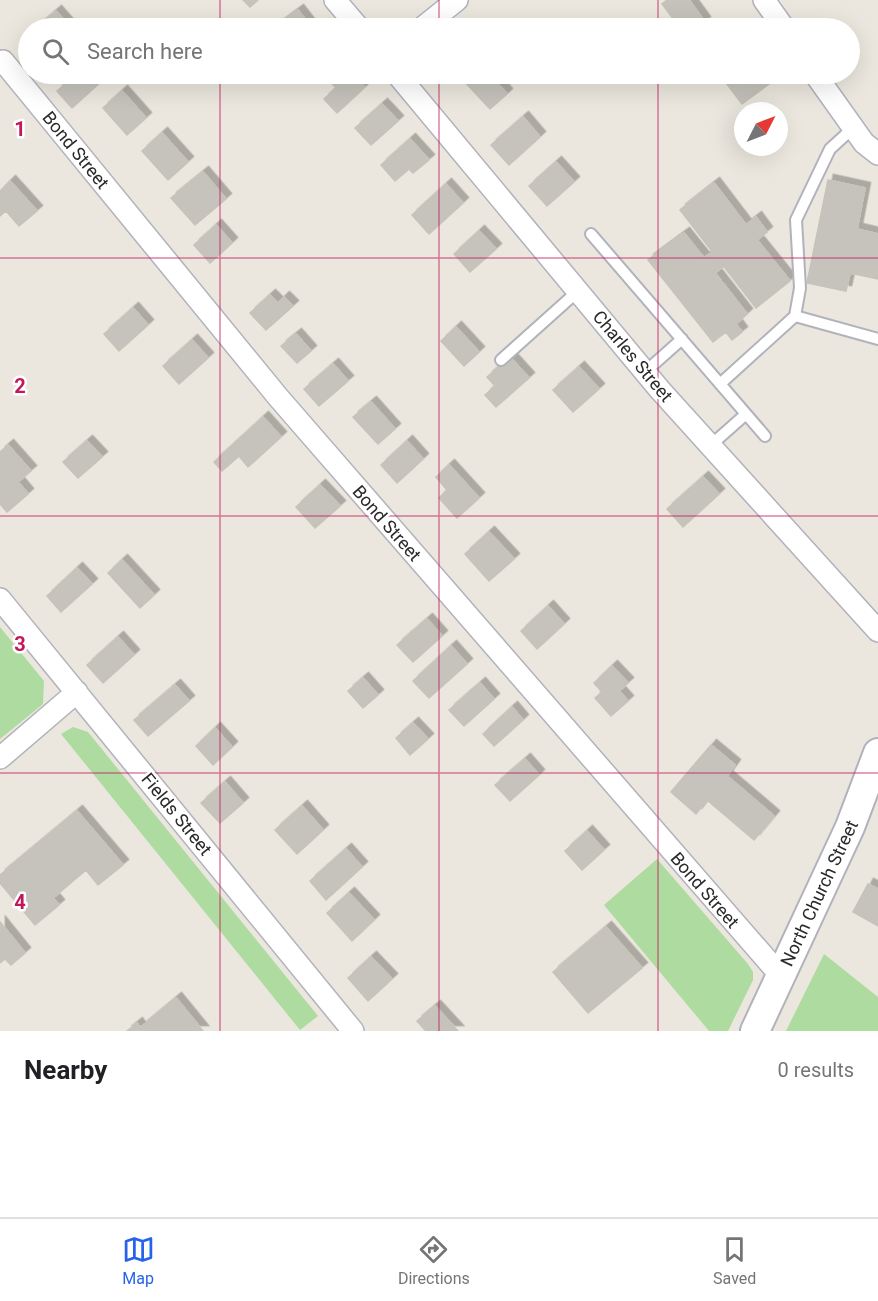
<!DOCTYPE html>
<html lang="en">
<head>
<meta charset="utf-8">
<style>
  :root { --surface:#fff; --page:#f2f2f2; --text:#202124; --muted:#757577; --line:#e0e0e0; --accent:#2563eb }
  body { margin:0; font-family:Roboto,sans-serif; background:var(--page); color:var(--text) }
  .compass { position:absolute; left:734px; top:102px; width:54px; height:54px; border-radius:50%; background:var(--surface); box-shadow:0 6px 24px #0002; rotate:48deg }
  .list { margin:0; padding:0; list-style:none }
  h2 { display:flex; justify-content:space-between; align-items:center; height:78px; margin:0; padding:0 24px; font-size:26px }
  h2 small { font-size:20px; font-weight:400; color:var(--muted) }
  .icon { flex:none; width:33px; height:33px; fill:none; stroke:currentColor; stroke-width:2; stroke-linecap:round; stroke-linejoin:round }
  .map { position:relative; flex:none; width:878px; height:1031px; overflow:hidden }
  .search { position:absolute; background:var(--surface); box-shadow:0 6px 24px #0002; left:18px; right:18px; top:18px; height:66px; display:flex; align-items:center; gap:15px; box-sizing:border-box; padding:0 21px; border-radius:33px; color:var(--muted); font-size:22px }
  .sheet { height:186px; background:var(--surface) }
  nav { display:flex; justify-content:space-around; align-items:center; box-sizing:border-box; height:84px; border-top:2px solid var(--line); background:var(--surface); font-size:16px; color:var(--muted) }
  nav a { display:grid; justify-items:center; gap:3px }
  nav .on { color:var(--accent) }
  .map>svg:first-child { display:block }
  .green { fill:#addba0 }
  .building { fill:#c6c3bd; stroke:#c6c3b8; stroke-width:1.5; filter:url(#shadow) }
  .lines { fill:none; stroke-linecap:round; stroke-linejoin:round }
  .service-casing { stroke:#b1b2bc; stroke-width:14 }
  .minor-casing { stroke:#b1b2bc; stroke-width:24 }
  .secondary-casing { stroke:#b1b2bc; stroke-width:32 }
  .service { stroke:#fff; stroke-width:10 }
  .minor { stroke:#fff; stroke-width:21 }
  .secondary { stroke:#fff; stroke-width:28 }
  .grid { fill:none; stroke:#c2185b; stroke-width:1.5; stroke-opacity:0.55 }
  .labels { text-anchor:middle; dominant-baseline:central; stroke-width:5; stroke-linejoin:round; paint-order:stroke }
  .street-label { font-size:18px; fill:#2a2a2a; stroke:#fff }
  .grid-label { font-size:20px; text-anchor:middle; font-weight:bold; fill:#c2185b; stroke:#fff; stroke-width:5; stroke-linejoin:round; paint-order:stroke }
</style>
</head>
<body>
<div class="map">
<svg width="878" height="1031" viewBox="0 0 878 1031">
  <defs>
    <filter id="shadow"><feDropShadow dx="5.5" dy="-5.5" stdDeviation="0" flood-color="#0004"/></filter>
  </defs>
  <rect width="100%" height="100%" fill="#ebe7de"/>
  <path class="green" d="M 0,627 L 44,681 L 43,704 L 0,739 Z
    M 73,727 L 88,732 L 318,1016 L 300,1030 L 61,734 Z
    M 657,859 L 748,964 L 753,972 L 753,980 L 728,1031 L 709,1031 L 604,905 Z
    M 824,954 L 878,997 L 878,1031 L 786,1031 Z"/>
  <path class="building" d="M 243,0 L 258,0 L 250,7 Z
    M 667,0 L 689,0 L 705,22 L 696,28 L 680,28 L 662,4 Z
    M 298,10 L 312,28 L 274,28 Z
    M 56,11 L 71,28 L 36,28 Z
    M 77,74 L 104,74 L 107,76 L 72,108 L 57,91 Z
    M 336,74 L 353,74 L 365,87 L 337,113 L 324,99 L 336,88 L 329,80 Z
    M 428,74 L 441,74 L 434,80 Z
    M 475,74 L 489,74 L 507,94 L 490,109 L 465,82 Z
    M 739,74 L 761,74 L 769,84 L 742,104 L 726,83 Z
    M 122,91 L 146,118 L 127,135 L 103,108 Z
    M 382,104 L 398,121 L 371,145 L 355,128 Z
    M 523,117 L 540,137 L 509,165 L 491,145 Z
    M 162,133 L 188,162 L 168,180 L 142,151 Z
    M 410,139 L 429,160 L 413,173 L 409,169 L 395,181 L 381,165 Z
    M 556,162 L 574,182 L 547,206 L 529,186 Z
    M 203,172 L 226,199 L 195,225 L 171,198 Z
    M 828,180 L 865,188 L 857,229 L 878,234 L 878,279 L 850,273 L 846,291 L 807,283 Z
    M 10,181 L 37,211 L 19,226 L 6,211 L 0,216 L 0,191 Z
    M 714,183 L 746,225 L 756,217 L 767,232 L 757,240 L 790,281 L 756,308 L 680,210 Z
    M 446,184 L 463,203 L 429,234 L 412,215 Z
    M 216,225 L 232,243 L 210,263 L 194,245 Z
    M 479,231 L 496,249 L 470,272 L 454,254 Z
    M 684,233 L 704,258 L 712,252 L 724,266 L 715,273 L 747,314 L 736,324 L 742,332 L 732,340 L 726,332 L 713,342 L 648,260 Z
    M 270,295 L 278,303 L 284,297 L 293,306 L 266,330 L 250,313 Z
    M 133,308 L 148,325 L 119,351 L 104,334 Z
    M 456,327 L 479,352 L 464,366 L 441,341 Z
    M 296,334 L 311,351 L 297,363 L 281,346 Z
    M 192,340 L 208,358 L 179,384 L 163,366 Z
    M 510,357 L 529,378 L 496,407 L 485,395 L 495,386 L 487,377 Z
    M 333,364 L 348,381 L 319,406 L 304,389 Z
    M 579,367 L 599,389 L 573,412 L 553,390 Z
    M 371,402 L 395,429 L 378,444 L 353,417 Z
    M 263,417 L 281,437 L 248,467 L 239,456 L 222,471 L 214,462 Z
    M 87,441 L 102,457 L 78,478 L 63,462 Z
    M 407,441 L 423,459 L 397,483 L 381,465 Z
    M 8,445 L 31,471 L 18,482 L 28,494 L 7,512 L 0,504 L 0,452 Z
    M 449,465 L 479,498 L 457,518 L 439,498 L 447,490 L 436,477 Z
    M 703,477 L 719,494 L 683,527 L 667,509 Z
    M 320,485 L 340,506 L 315,528 L 296,507 Z
    M 489,532 L 514,559 L 489,581 L 465,554 Z
    M 122,560 L 154,595 L 140,608 L 108,573 Z
    M 77,568 L 92,584 L 61,612 L 47,596 Z
    M 548,606 L 564,624 L 537,649 L 521,631 Z
    M 427,619 L 442,636 L 413,662 L 397,645 Z
    M 118,637 L 134,655 L 103,683 L 87,665 Z
    M 451,646 L 467,664 L 429,698 L 413,681 Z
    M 612,666 L 628,683 L 619,691 L 628,701 L 611,716 L 595,698 L 602,692 L 594,683 Z
    M 363,678 L 378,695 L 363,708 L 348,691 Z
    M 480,683 L 494,699 L 464,726 L 449,710 Z
    M 175,685 L 189,701 L 148,736 L 134,720 Z
    M 512,707 L 523,720 L 494,746 L 483,734 Z
    M 413,723 L 428,739 L 410,755 L 396,738 Z
    M 215,728 L 232,747 L 213,765 L 196,746 Z
    M 711,745 L 735,765 L 727,776 L 774,816 L 754,840 L 707,800 L 696,814 L 671,792 Z
    M 525,759 L 539,775 L 510,801 L 495,785 Z
    M 225,782 L 243,803 L 220,823 L 201,803 Z
    M 302,806 L 323,830 L 297,854 L 275,830 Z
    M 77,811 L 123,865 L 98,885 L 86,870 L 53,898 L 59,905 L 35,925 L 0,883 L 0,875 Z
    M 587,831 L 604,850 L 582,870 L 565,851 Z
    M 346,849 L 362,867 L 326,900 L 310,881 Z
    M 868,884 L 878,889 L 878,926 L 853,912 Z
    M 349,893 L 374,920 L 352,941 L 327,913 Z
    M 0,922 L 25,953 L 11,965 L 5,959 L 0,963 Z
    M 606,927 L 642,968 L 588,1013 L 553,972 Z
    M 371,957 L 392,979 L 368,1001 L 348,978 Z
    M 176,998 L 203,1031 L 127,1031 L 137,1023 L 140,1028 Z
    M 435,1006 L 458,1031 L 426,1031 L 417,1021 Z"/>
  <g class="lines">
    <defs>
      <path id="service" d="M 591,234 L 765,436
        M 795,316 L 878,339
        M 501,360 L 578,291
        M 645,372 L 682,339
        M 720,384 L 795,316 L 800,288 L 796,220 L 830,149 L 853,128
        M 711,445 L 746,414"/>
      <path id="minor" d="M 335,0 L 359,28
        M 764,0 L 784,28
        M 422,28 L 457,0
        M 3,61 L 278,397 L 781,976
        M 397,74 L 660,390 L 878,631
        M 815,74 L 864,143 L 878,154
        M 0,599 L 353,1031
        M 0,758 L 77,692"/>
      <path id="secondary" d="M 755,1031 L 850,827 L 878,753"/>
    </defs>
    <use href="#service" class="service-casing"/>
    <use href="#minor" class="minor-casing"/>
    <use href="#secondary" class="secondary-casing"/>
    <use href="#service" class="service"/>
    <use href="#minor" class="minor"/>
    <use href="#secondary" class="secondary"/>
  </g>
  <path class="grid" d="M 220,0 L 220,28M 439,0 L 439,28M 658,0 L 658,28M 220,74 L 220,1031M 439,74 L 439,1031M 658,74 L 658,1031M 0,258 L 878,258M 0,516 L 878,516M 0,773 L 878,773"/>
  <g class="labels">
    <g class="street-label">
      <text transform="translate(76 150) rotate(51)">Bond Street</text>
      <text transform="translate(633 356) rotate(50)">Charles Street</text>
      <text transform="translate(387 523) rotate(49)">Bond Street</text>
      <text transform="translate(177 814) rotate(51)">Fields Street</text>
      <text transform="translate(705 890) rotate(49)">Bond Street</text>
      <text transform="translate(819 893) rotate(-65)">North Church Street</text>
    </g>
  </g>
  <g class="grid-label">
    <text x="20" y="136">1</text>
    <text x="20" y="393">2</text>
    <text x="20" y="651">3</text>
    <text x="20" y="909">4</text>
  </g>
</svg>
<svg class="compass" viewBox="-18 -18 36 36"><path d="M0-13l5 13h-10z" fill="#e53935"/><path d="M0 13l5-13h-10z" fill="#757577"/></svg>
<div class="search"><svg class="icon" aria-label="search" viewBox="0 0 24 24"><circle cx="10" cy="10" r="6"/><path d="M15 15l6 6"/></svg>Search here</div>
</div>
<section class="sheet">
<h2>Nearby<small>0 results</small></h2>
<ul class="list">
</ul>
</section>
<nav>
<a class="on"><svg class="icon" aria-label="map" viewBox="0 0 24 24"><path d="M3 6l6-2 6 2 6-2v14l-6 2-6-2-6 2zM9 4v14M15 6v14"/></svg>Map</a>
<a><svg class="icon" aria-label="directions" viewBox="0 0 24 24"><path d="M12 3l9 9-9 9-9-9zM9 14v-3h6M13 9l2 2-2 2"/></svg>Directions</a>
<a><svg class="icon" aria-label="saved" viewBox="0 0 24 24"><path d="M7 4h10v16l-5-4-5 4z"/></svg>Saved</a>
</nav>
</body>
</html>
